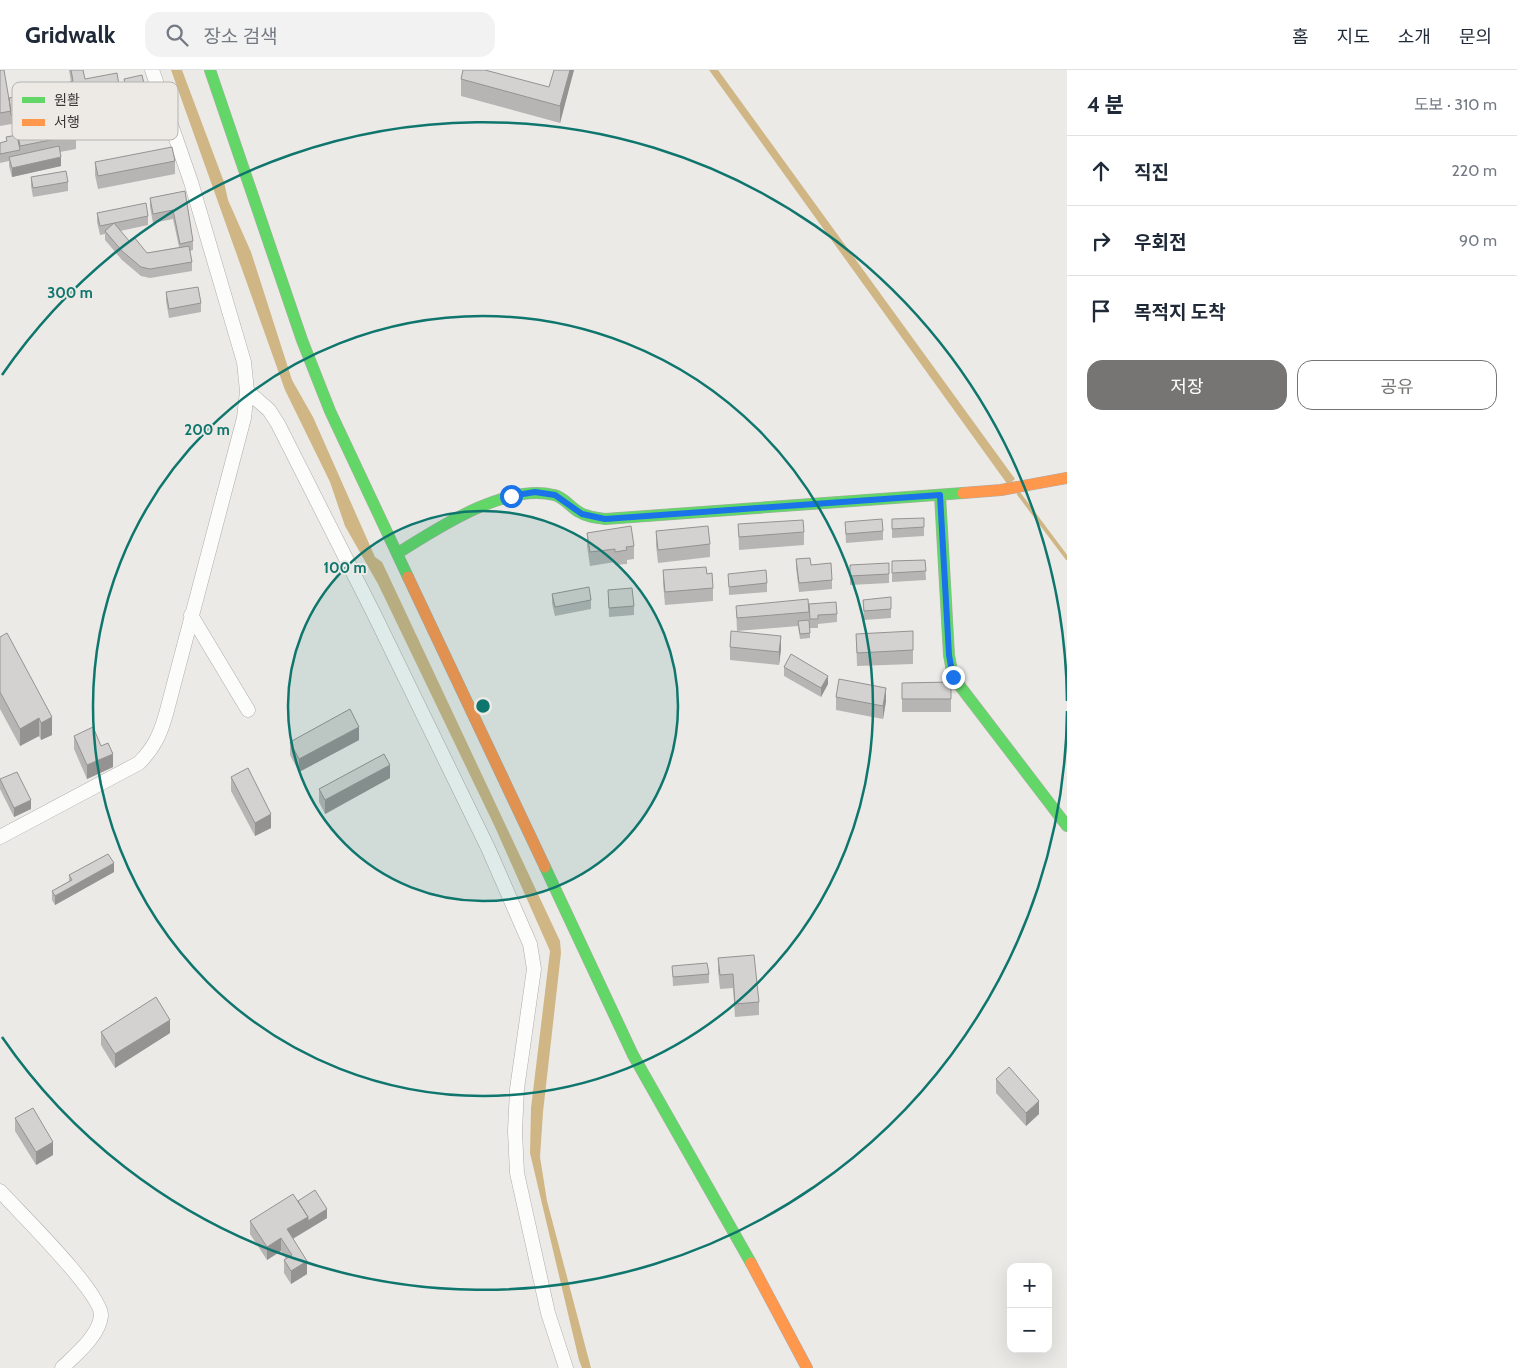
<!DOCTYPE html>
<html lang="ko">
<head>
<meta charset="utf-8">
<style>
  :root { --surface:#fff; --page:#f2f2f3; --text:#1f2937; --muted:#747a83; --line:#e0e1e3; --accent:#767573 }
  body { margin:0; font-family:Cabin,"Noto Sans KR",sans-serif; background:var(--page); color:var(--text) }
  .controls { position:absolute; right:15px; bottom:15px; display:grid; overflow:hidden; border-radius:10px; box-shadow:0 5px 20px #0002 }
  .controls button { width:45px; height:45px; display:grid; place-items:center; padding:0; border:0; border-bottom:1px solid var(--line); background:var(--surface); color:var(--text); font:25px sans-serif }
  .stop { position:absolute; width:15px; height:15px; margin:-11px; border:4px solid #1a73e8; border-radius:50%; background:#fff }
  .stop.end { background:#1a73e8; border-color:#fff; box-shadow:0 1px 5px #0008 }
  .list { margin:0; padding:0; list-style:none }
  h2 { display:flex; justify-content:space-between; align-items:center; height:65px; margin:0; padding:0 20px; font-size:21px }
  h2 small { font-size:16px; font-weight:400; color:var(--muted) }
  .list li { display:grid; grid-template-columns:32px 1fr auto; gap:15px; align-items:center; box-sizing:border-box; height:70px; padding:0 20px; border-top:1px solid var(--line) }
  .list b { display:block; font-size:19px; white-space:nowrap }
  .list em { font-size:16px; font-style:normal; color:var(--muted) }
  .actions { display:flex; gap:10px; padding:15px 20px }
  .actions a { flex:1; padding:11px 0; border:1px solid var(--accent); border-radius:15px; text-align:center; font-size:18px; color:var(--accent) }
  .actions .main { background:var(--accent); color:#fff }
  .icon { flex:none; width:28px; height:28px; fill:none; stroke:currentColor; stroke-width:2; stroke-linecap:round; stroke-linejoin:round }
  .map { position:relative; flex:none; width:1067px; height:1298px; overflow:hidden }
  header { display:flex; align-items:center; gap:30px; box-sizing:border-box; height:70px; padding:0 25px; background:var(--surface); border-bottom:1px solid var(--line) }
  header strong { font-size:24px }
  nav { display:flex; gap:28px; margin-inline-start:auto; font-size:18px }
  .search { width:350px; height:45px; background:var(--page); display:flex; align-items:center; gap:12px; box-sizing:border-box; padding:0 18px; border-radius:15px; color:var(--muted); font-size:19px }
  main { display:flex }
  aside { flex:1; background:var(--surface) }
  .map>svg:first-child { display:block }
  .water { fill:#cfb684 }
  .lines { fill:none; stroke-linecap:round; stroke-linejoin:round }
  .stream { stroke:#cfb684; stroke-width:4 }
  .street-casing { stroke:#aeacaa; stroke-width:15 }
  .fast-casing { stroke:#aeacaa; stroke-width:12 }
  .slow-casing { stroke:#aeacaa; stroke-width:12 }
  .street { stroke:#fcfcfb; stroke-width:14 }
  .fast { stroke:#63d668; stroke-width:11 }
  .slow { stroke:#ff974d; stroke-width:11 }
  .wall { fill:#b6b5b3 }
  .shaded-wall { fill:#949392 }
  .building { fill:#d4d2d0; stroke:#949392 }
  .route { stroke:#1a73e8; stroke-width:6 }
  .ring { fill:none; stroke:#0f766e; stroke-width:2.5 }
  .key { fill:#edeae6; stroke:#b6b4b1; stroke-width:1 }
  .key-label { font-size:14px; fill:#373634 }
  .centre { fill:#0f766e; stroke:#edeae6; stroke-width:2.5 }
  .ring-label { font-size:15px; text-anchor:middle; font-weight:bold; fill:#0f766e; stroke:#edeae6; stroke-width:4; stroke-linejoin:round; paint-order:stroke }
</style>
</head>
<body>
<header>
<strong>Gridwalk</strong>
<div class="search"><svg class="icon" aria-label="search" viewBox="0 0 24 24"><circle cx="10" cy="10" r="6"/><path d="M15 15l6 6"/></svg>장소 검색</div>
<nav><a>홈</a><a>지도</a><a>소개</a><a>문의</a></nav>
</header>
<main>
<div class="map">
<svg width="1067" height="1298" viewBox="0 0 1067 1298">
  <rect width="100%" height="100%" fill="#eceae7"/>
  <path class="water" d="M 171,0 L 182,0 L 224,112 L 228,130 L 251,182 L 292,310 L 313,347 L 375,487 L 382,492 L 560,871 L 561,883 L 543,1042 L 540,1087 L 547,1131 L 591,1298 L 582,1298 L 579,1290 L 530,1083 L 531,1038 L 550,881 L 495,757 L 378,514 L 345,456 L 330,412 L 285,320 Z
    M 709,0 L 718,0 L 1015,409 L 1008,415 Z"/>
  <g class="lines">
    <path class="stream" d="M 1019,424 L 1067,488"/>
    <defs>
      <path id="street" d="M 247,321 L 269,340 L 278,354 L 374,544 L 488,778 L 530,874 L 534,899 L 517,1019 L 515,1061 L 517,1103 L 548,1243 L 566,1298
        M 191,545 L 248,640
        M 0,767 L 139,693 C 154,678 160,665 166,644 L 244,348 L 247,321 L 244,292 L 191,112 L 152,0
        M 0,1121 C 19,1142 103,1224 101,1246 C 99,1266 75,1285 62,1298"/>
      <path id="fast" d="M 210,0 L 302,270 L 330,341 L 408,507
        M 940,425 L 949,585 L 953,607 L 1067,756
        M 398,483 C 438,458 505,413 554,425 C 564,427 570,437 579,442 C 587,447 596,448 605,449 L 963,423
        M 545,797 L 633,985 L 751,1193"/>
      <path id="slow" d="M 963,423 L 1001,420 L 1067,408
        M 408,507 L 545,797
        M 751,1193 L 807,1298"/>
    </defs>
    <use href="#street" class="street-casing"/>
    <use href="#fast" class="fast-casing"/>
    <use href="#slow" class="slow-casing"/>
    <use href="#street" class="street"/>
    <use href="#fast" class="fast"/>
    <use href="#slow" class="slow"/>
  </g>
  <path class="wall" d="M 0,0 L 9,28 L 67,17 L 67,13 L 71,12 L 69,0 L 83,0 L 85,9 L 120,21 L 120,32 L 126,30 L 124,18 L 124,9 L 145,27 L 130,30 L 133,45 L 133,58 L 77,69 L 74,54 L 74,43 L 0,56 Z
    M 554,0 L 574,0 L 560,53 L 461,26 L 461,9 L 549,17 Z
    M 17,60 L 76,65 L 76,79 L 60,82 L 61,96 L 12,107 L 9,96 L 9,91 L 0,93 L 0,73 L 6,71 L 6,67 L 17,65 Z
    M 175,91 L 175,104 L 98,119 L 95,105 L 95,92 Z
    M 31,107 L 68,112 L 68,121 L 33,127 L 31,116 Z
    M 185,121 L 193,171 L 193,180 L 190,181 L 192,192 L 192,201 L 150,208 L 141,206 L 122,190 L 105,170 L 105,164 L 100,165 L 97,152 L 97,143 L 148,146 L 148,155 L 120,161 L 130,172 L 147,183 L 179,177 L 173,149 L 153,153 L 150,137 L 150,128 Z
    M 166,222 L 201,233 L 201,242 L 169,248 L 166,231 Z
    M 892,449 L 924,457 L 924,466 L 892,468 Z
    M 845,452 L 883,461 L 883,470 L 846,473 Z
    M 738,454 L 804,462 L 804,475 L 739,480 Z
    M 656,461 L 710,474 L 710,487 L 658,493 L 656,475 Z
    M 587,463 L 634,476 L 634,489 L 627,490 L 627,494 L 615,495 L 615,492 L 590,496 L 587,476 Z
    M 796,489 L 811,495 L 832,510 L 832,519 L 799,522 L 796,498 Z
    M 925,490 L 926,510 L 892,512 L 892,491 Z
    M 850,495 L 889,504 L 889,513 L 850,515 Z
    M 663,500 L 707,504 L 713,518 L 713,531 L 665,535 L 663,513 Z
    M 728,504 L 767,513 L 767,522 L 729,525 Z
    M 608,520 L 634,536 L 634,545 L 609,547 Z
    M 552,524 L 591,530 L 591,539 L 555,546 L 552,533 Z
    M 863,530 L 891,539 L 891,548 L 864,550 Z
    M 809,534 L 837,544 L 837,552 L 818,554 L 818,558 L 810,558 L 810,568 L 800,569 L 798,556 L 737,561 L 736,536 Z
    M 856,564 L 913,580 L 913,594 L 857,596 Z
    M 0,567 L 52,665 L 41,670 L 39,666 L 20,676 L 0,639 Z
    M 730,577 L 781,579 L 779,595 L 730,590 Z
    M 784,597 L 828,614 L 821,627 L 784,606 Z
    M 951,612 L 951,642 L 902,642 L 902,613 Z
    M 836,627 L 886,631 L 883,649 L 836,640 Z
    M 74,666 L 113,697 L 87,709 L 74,679 Z
    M 359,670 L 299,702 L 290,685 L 290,672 Z
    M 231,707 L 271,758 L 255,766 L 231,721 Z
    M 390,708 L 325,744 L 319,732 L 319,719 Z
    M 0,709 L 31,739 L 14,747 L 0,719 Z
    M 114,802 L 55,835 L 52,830 L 52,821 L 69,811 L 69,805 Z
    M 718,888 L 759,932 L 759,945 L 735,947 L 733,918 L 720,919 L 718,901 Z
    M 672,896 L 709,904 L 709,913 L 673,916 Z
    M 101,962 L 170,963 L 115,998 L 101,975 Z
    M 996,1009 L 1039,1044 L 1026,1056 L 996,1023 Z
    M 15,1048 L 53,1085 L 36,1095 L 15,1061 Z
    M 298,1131 L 327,1148 L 293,1169 L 307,1204 L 291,1214 L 284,1203 L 284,1190 L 286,1189 L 281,1181 L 267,1190 L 250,1164 L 250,1151 Z"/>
  <path class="shaded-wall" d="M 570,0 L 571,0 L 571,11 L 560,53 L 560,36 Z
    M 571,0 L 574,0 L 571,11 Z
    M 145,18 L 145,27 L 127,31 L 127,22 Z
    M 61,87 L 61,96 L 12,107 L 12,98 Z
    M 781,566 L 781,579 L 779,595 L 779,582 Z
    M 828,606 L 828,614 L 821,627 L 821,618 Z
    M 886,618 L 886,631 L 883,649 L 883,636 Z
    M 52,647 L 52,665 L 41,670 L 41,653 Z
    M 39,648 L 39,666 L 20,676 L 20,659 Z
    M 359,657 L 359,670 L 299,702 L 299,689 Z
    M 113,684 L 113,697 L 87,709 L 87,695 Z
    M 390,695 L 390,708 L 325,744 L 325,730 Z
    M 31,730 L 31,739 L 14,747 L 14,738 Z
    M 271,744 L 271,758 L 255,766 L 255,753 Z
    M 114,793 L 114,802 L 55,835 L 55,826 Z
    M 170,950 L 170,963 L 115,998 L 115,984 Z
    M 1039,1031 L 1039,1044 L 1026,1056 L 1026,1043 Z
    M 53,1072 L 53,1085 L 36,1095 L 36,1082 Z
    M 327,1139 L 327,1148 L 287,1172 L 287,1159 L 308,1147 Z
    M 281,1168 L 281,1181 L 267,1190 L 267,1177 Z
    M 307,1191 L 307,1204 L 291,1214 L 291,1201 Z"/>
  <path class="building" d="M 0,0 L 4,0 L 11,41 L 0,43 Z
    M 71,0 L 83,0 L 85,9 L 117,3 L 120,21 L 70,30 L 67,13 L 73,11 Z
    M 463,0 L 485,0 L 549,17 L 554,0 L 570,0 L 560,36 L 461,9 Z
    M 142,5 L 145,18 L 127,22 L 124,9 Z
    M 67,17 L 70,35 L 11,45 L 9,28 Z
    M 73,50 L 76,65 L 20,76 L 17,60 Z
    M 17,65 L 20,80 L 0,84 L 0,73 L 7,71 L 6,67 Z
    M 59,76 L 61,87 L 12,98 L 9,87 Z
    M 172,77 L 175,91 L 98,106 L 95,92 Z
    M 66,101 L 68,112 L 33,118 L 31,107 Z
    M 185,121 L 193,171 L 180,174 L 173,140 L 153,144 L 150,128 Z
    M 146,133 L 148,146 L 100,156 L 97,143 Z
    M 114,153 L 130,172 L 134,167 L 147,183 L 189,176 L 192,192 L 150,199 L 141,197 L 122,181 L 105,161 Z
    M 198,217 L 201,233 L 169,239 L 166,222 Z
    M 924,448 L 924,457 L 892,459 L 892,449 Z
    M 882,449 L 883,461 L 846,464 L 845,452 Z
    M 803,450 L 804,462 L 739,467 L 738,454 Z
    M 631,456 L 634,476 L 626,477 L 627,480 L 615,482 L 615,479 L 590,482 L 587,463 Z
    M 708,456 L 710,474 L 658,480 L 656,461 Z
    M 810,488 L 811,495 L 831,493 L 832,510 L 799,513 L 796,489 Z
    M 925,490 L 926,501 L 892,503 L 892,491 Z
    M 889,493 L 889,504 L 850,506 L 850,495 Z
    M 706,497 L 707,504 L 712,503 L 713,518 L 665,522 L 663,500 Z
    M 766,500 L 767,513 L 729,517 L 728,504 Z
    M 589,517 L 591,530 L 555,537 L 552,524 Z
    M 632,518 L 634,536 L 609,538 L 608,520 Z
    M 891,527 L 891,539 L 864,541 L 863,530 Z
    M 808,529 L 809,542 L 737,548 L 736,536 Z
    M 836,532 L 837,544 L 818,545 L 818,549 L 810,549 L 809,534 Z
    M 809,550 L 810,563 L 800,564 L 798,551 Z
    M 731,561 L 781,566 L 779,582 L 730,577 Z
    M 913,561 L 913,580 L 857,583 L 856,564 Z
    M 7,563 L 52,647 L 41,653 L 39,648 L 20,659 L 0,622 L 0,567 Z
    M 791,584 L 828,606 L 821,618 L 784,597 Z
    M 839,609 L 886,618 L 883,636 L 836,627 Z
    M 951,612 L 951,629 L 902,629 L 902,613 Z
    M 350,639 L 359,657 L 299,689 L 290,672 Z
    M 93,657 L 101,676 L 108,673 L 113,684 L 87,695 L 74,666 Z
    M 384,684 L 390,695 L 325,730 L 319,719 Z
    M 248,698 L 271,744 L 255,753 L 231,707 Z
    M 17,702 L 31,730 L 14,738 L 0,709 Z
    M 108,784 L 114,793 L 55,826 L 52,821 L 72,810 L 69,805 Z
    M 754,885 L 759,932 L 735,934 L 733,904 L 720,905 L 718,888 Z
    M 707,893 L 709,904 L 673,907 L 672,896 Z
    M 156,927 L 170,950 L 115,984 L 101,962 Z
    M 1009,997 L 1039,1031 L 1026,1043 L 996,1009 Z
    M 33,1038 L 53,1072 L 36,1082 L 15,1048 Z
    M 315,1120 L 327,1139 L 308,1151 L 308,1147 L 298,1131 Z
    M 293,1124 L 308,1147 L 287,1159 L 307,1191 L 291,1201 L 284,1190 L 292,1185 L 281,1168 L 267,1177 L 250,1151 Z"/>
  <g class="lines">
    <path class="route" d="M 511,426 L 535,422 L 555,425 L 582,444 L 605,449 L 940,425 L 949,585 L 953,607"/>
  </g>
  <circle cx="483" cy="636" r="195" fill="#0f766e" fill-opacity=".12"/>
  <g class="ring">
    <circle cx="483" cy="636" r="195"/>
    <circle cx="483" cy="636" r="390"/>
    <path d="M1067 641A584 584 0 0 1 2 967M2 305A584 584 0 0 1 1067 631"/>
  </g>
  <rect x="12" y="12" width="166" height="58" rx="8" class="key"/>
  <rect x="22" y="27" width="23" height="6" fill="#63d668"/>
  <rect x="22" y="49" width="23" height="7" fill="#ff974d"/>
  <g class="key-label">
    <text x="54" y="35">원활</text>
    <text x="54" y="57">서행</text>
  </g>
  <circle cx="483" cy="636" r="8" class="centre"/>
  <g class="ring-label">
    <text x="70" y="228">300 m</text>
    <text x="207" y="365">200 m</text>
    <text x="345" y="503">100 m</text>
  </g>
</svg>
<div class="controls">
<button>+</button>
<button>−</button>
</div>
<div class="stop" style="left:511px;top:426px"></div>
<div class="stop end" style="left:953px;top:607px"></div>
</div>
<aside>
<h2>4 분<small>도보 · 310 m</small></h2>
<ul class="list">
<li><svg class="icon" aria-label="ahead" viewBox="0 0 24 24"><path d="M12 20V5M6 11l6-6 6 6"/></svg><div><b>직진</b></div><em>220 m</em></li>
<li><svg class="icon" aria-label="right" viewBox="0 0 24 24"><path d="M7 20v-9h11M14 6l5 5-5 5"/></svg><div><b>우회전</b></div><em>90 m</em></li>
<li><svg class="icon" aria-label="arrive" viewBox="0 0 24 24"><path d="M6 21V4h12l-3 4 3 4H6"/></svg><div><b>목적지 도착</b></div></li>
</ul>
<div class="actions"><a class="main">저장</a><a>공유</a></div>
</aside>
</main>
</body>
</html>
